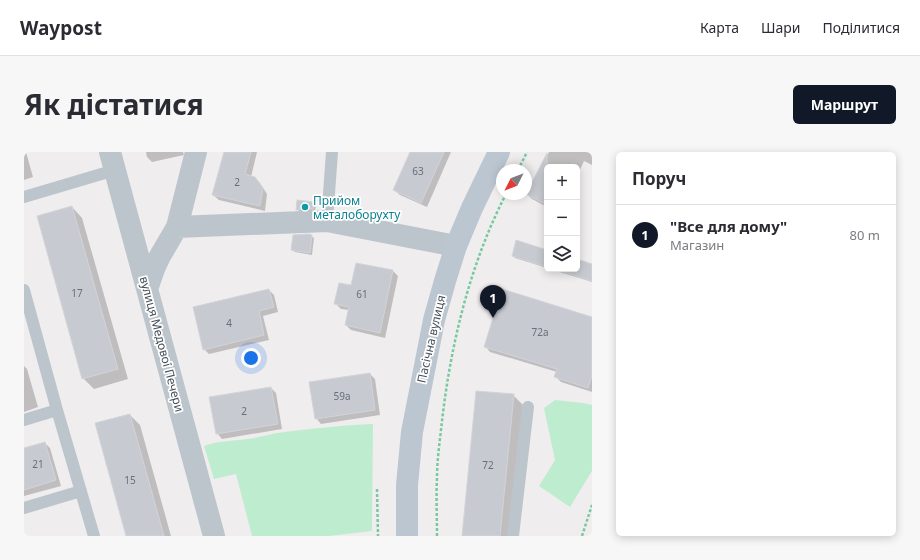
<!DOCTYPE html>
<html lang="uk">
<head>
<meta charset="utf-8">
<style>
  :root { --surface:#fff; --page:#f7f7f7; --text:#2b2b33; --muted:#7c7c81; --line:#e1e1e2; --accent:#111827 }
  body { margin:0; font-family:"Noto Sans",sans-serif; background:var(--page); color:var(--text) }
  .controls { position:absolute; right:12px; top:12px; display:grid; overflow:hidden; border-radius:6px; box-shadow:0 2px 10px #0003 }
  .controls button { width:36px; height:36px; display:grid; place-items:center; padding:0; border:0; border-bottom:1px solid var(--line); background:var(--surface); color:var(--text); font:20px sans-serif }
  .compass { position:absolute; left:472px; top:12px; width:36px; height:36px; border-radius:50%; background:var(--surface); box-shadow:0 2px 10px #0003; rotate:228deg }
  .you { position:absolute; left:227px; top:206px; width:14px; height:14px; margin:-10px; border:3px solid #fff; border-radius:50%; background:#1a73e8; box-shadow:0 0 0 6px #1a73e833 }
  .badge { display:grid; place-items:center; width:26px; height:26px; border-radius:50%; background:var(--accent); color:#fff; font-size:13px; font-weight:700 }
  .pin { position:absolute; translate:-50% -33px; filter:drop-shadow(0 1px 2px #0008) }
  .pin::after { content:''; position:absolute; top:21px; width:14px; height:12px; background:inherit; clip-path:polygon(0 0,100% 0,50% 100%) }
  .list { margin:0; padding:0; list-style:none }
  h2 { display:flex; justify-content:space-between; align-items:center; height:52px; margin:0; padding:0 16px; font-size:17px }
  h2 small { font-size:13px; font-weight:400; color:var(--muted) }
  .list li { display:grid; grid-template-columns:26px 1fr auto; gap:12px; align-items:center; box-sizing:border-box; height:60px; padding:0 16px; border-top:1px solid var(--line) }
  .list b { display:block; font-size:15px; white-space:nowrap }
  .list p { margin:0; font-size:13px; white-space:nowrap; color:var(--muted) }
  .list em { font-size:13px; font-style:normal; color:var(--muted) }
  .icon { flex:none; width:22px; height:22px; fill:none; stroke:currentColor; stroke-width:2; stroke-linecap:round; stroke-linejoin:round }
  .map { position:relative; flex:none; width:568px; height:384px; overflow:hidden; border-radius:6px }
  header { display:flex; align-items:center; gap:24px; box-sizing:border-box; height:56px; padding:0 20px; background:var(--surface); border-bottom:1px solid var(--line) }
  header strong { font-size:19px }
  nav { display:flex; gap:22px; margin-inline-start:auto; font-size:14px }
  .intro { display:flex; align-items:center; justify-content:space-between; box-sizing:border-box; height:96px; padding:0 24px }
  h1 { margin:0; font-size:28px }
  .button { padding:10px 18px; border-radius:6px; background:var(--accent); color:#fff; font-size:14px; font-weight:700 }
  main { display:flex; gap:24px; padding:0 24px }
  aside { flex:1; background:var(--surface); border-radius:6px; box-shadow:0 2px 10px #0003 }
  .map>svg:first-child { display:block }
  .green { fill:#bdedce }
  .shadow { fill:#0003 }
  .building { fill:#c7cad0; stroke:#d2d4d9 }
  .lines { fill:none; stroke-linecap:round; stroke-linejoin:round }
  .path { stroke:#77c99f; stroke-width:2.5; stroke-dasharray:3 2; stroke-linecap:butt }
  .lane { stroke:#bcc5cc; stroke-width:12 }
  .street { stroke:#bcc5cc; stroke-width:22 }
  .secondary { stroke:#bcc6d1; stroke-width:22 }
  .culture-dot { fill:#0f9aa8; stroke:#fff; stroke-width:1.5 }
  .labels { text-anchor:middle; dominant-baseline:central; stroke-width:3.5; stroke-linejoin:round; paint-order:stroke }
  .number-label { font-size:10px; fill:#676f78 }
  .culture-label { font-size:12px; fill:#0d838f; stroke:#fff; text-anchor:start }
  .street-label { font-size:12px; fill:#47515a; stroke:#fff }
</style>
</head>
<body>
<header>
<strong>Waypost</strong>
<nav><a>Карта</a><a>Шари</a><a>Поділитися</a></nav>
</header>
<div class="intro"><h1>Як дістатися</h1><a class="button">Маршрут</a></div>
<main>
<div class="map">
<svg width="568" height="384" viewBox="0 0 568 384">
  <rect width="100%" height="100%" fill="#f0edee"/>
  <path class="green" d="M 531,248 L 559,251 L 568,253 L 568,319 L 546,355 L 515,334 L 531,308 L 520,256 Z
    M 349,272 L 348,379 L 305,384 L 228,384 L 212,322 L 190,327 L 180,294 C 193,289 209,289 223,287 C 233,286 243,283 253,281 C 285,277 317,273 349,272 Z"/>
  <path class="shadow" d="M 0,0 L 2,0 L 9,25 L 0,28 Z
    M 122,0 L 159,0 L 160,3 L 128,10 L 123,5 Z
    M 201,0 L 233,0 L 227,25 L 231,26 L 236,31 L 243,42 L 241,59 L 195,48 L 189,43 Z
    M 387,0 L 427,0 L 403,55 L 376,43 L 370,38 Z
    M 525,0 L 568,0 L 568,13 L 560,9 L 553,24 L 553,15 L 523,15 L 523,55 L 508,47 L 503,42 Z
    M 289,51 L 292,53 L 291,59 L 276,60 L 273,57 Z
    M 48,55 L 58,66 L 104,227 L 70,237 L 59,226 Z
    M 287,84 L 290,86 L 288,103 L 271,100 L 268,98 Z
    M 523,99 L 523,116 L 491,106 L 489,104 Z
    M 553,108 L 568,113 L 568,130 L 526,117 L 553,117 Z
    M 333,112 L 369,119 L 374,124 L 361,186 L 327,178 L 322,173 L 325,158 L 317,157 L 311,151 L 328,134 Z
    M 245,138 L 250,143 L 254,160 L 239,164 L 245,188 L 185,202 L 180,197 Z
    M 568,166 L 568,240 L 537,230 L 532,225 L 533,220 L 466,200 L 461,194 Z
    M 0,214 L 3,217 L 14,255 L 0,260 Z
    M 346,222 L 351,227 L 356,263 L 297,272 L 292,266 Z
    M 247,236 L 252,241 L 258,277 L 198,287 L 193,281 Z
    M 489,243 L 500,254 L 487,384 L 439,384 Z
    M 106,263 L 116,273 L 147,384 L 103,384 Z
    M 21,291 L 26,296 L 37,334 L 0,344 L 0,297 Z"/>
  <path class="building" d="M 200,0 L 227,0 L 221,22 L 231,25 L 239,36 L 236,54 L 188,43 Z
    M 386,0 L 420,0 L 397,51 L 369,38 Z
    M 523,1 L 523,53 L 502,42 Z
    M 273,48 L 290,50 L 289,57 L 272,58 Z
    M 48,54 L 94,217 L 58,227 L 13,64 Z
    M 285,82 L 288,83 L 286,101 L 267,98 L 269,83 Z
    M 492,88 L 523,98 L 523,115 L 488,104 Z
    M 553,107 L 568,112 L 568,129 L 530,117 L 553,117 Z
    M 332,111 L 369,118 L 356,181 L 321,173 L 325,155 L 310,152 L 315,131 L 327,133 Z
    M 245,137 L 250,155 L 235,159 L 240,183 L 179,198 L 169,155 Z
    M 478,137 L 568,165 L 568,223 L 564,236 L 530,225 L 533,217 L 460,195 Z
    M 346,221 L 351,258 L 291,267 L 285,230 Z
    M 247,235 L 254,272 L 192,282 L 185,245 Z
    M 452,239 L 490,242 L 476,384 L 438,384 Z
    M 106,262 L 140,384 L 102,384 L 71,271 Z
    M 21,290 L 32,328 L 0,338 L 0,296 Z"/>
  <g class="lines">
    <path class="path" d="M 494,18 L 503,0
      M 353,337 L 354,384
      M 413,384 C 413,365 412,345 413,326 C 413,307 416,288 418,269 C 427,191 446,112 482,42
      M 558,384 L 568,353"/>
    <path class="lane" d="M 0,45 L 91,18
      M 303,69 L 308,0
      M 0,138 L 33,258 L 70,384
      M 0,268 L 33,258
      M 0,356 L 57,339
      M 489,384 L 504,255"/>
    <path class="street" d="M 86,0 L 190,384
      M 153,75 L 303,69 L 432,94
      M 123,137 L 130,117 L 136,104 L 153,75 L 172,0"/>
    <path class="secondary" d="M 383,384 L 383,333 L 388,280 L 410,168 L 421,129 L 432,94 L 448,56 L 475,0"/>
  </g>
  <circle class="culture-dot" cx="281" cy="55" r="4"/>
  <g class="labels">
    <g class="number-label">
      <text x="394" y="19">63</text>
      <text x="213" y="30">2</text>
      <text x="53" y="141">17</text>
      <text x="338" y="142">61</text>
      <text x="205" y="171">4</text>
      <text x="516" y="180">72а</text>
      <text x="318" y="244">59а</text>
      <text x="220" y="259">2</text>
      <text x="14" y="312">21</text>
      <text x="464" y="313">72</text>
      <text x="106" y="328">15</text>
    </g>
    <g class="culture-label">
      <text x="289" y="48">Прийом<tspan x="289" dy="14">металоборухту</tspan></text>
    </g>
    <g class="street-label">
      <text transform="translate(407 187) rotate(-77)">Пасічна вулиця</text>
      <text transform="translate(138 192) rotate(75)">вулиця Медової Печери</text>
    </g>
  </g>
</svg>
<div class="controls">
<button>+</button>
<button>−</button>
<button><svg class="icon" aria-label="layers" viewBox="0 0 24 24"><path d="M12 4l9 5-9 5-9-5zM3 14l9 5 9-5"/></svg></button>
</div>
<svg class="compass" viewBox="-18 -18 36 36"><path d="M0-13l5 13h-10z" fill="#e53935"/><path d="M0 13l5-13h-10z" fill="#7c7c81"/></svg>
<div class="you"></div>
<div class="pin badge" style="left:469px;top:166px">1</div>
</div>
<aside>
<h2>Поруч<small></small></h2>
<ul class="list">
<li><span class="badge">1</span><div><b>&quot;Все для дому&quot;</b><p>Магазин</p></div><em>80 m</em></li>
</ul>
</aside>
</main>
</body>
</html>
